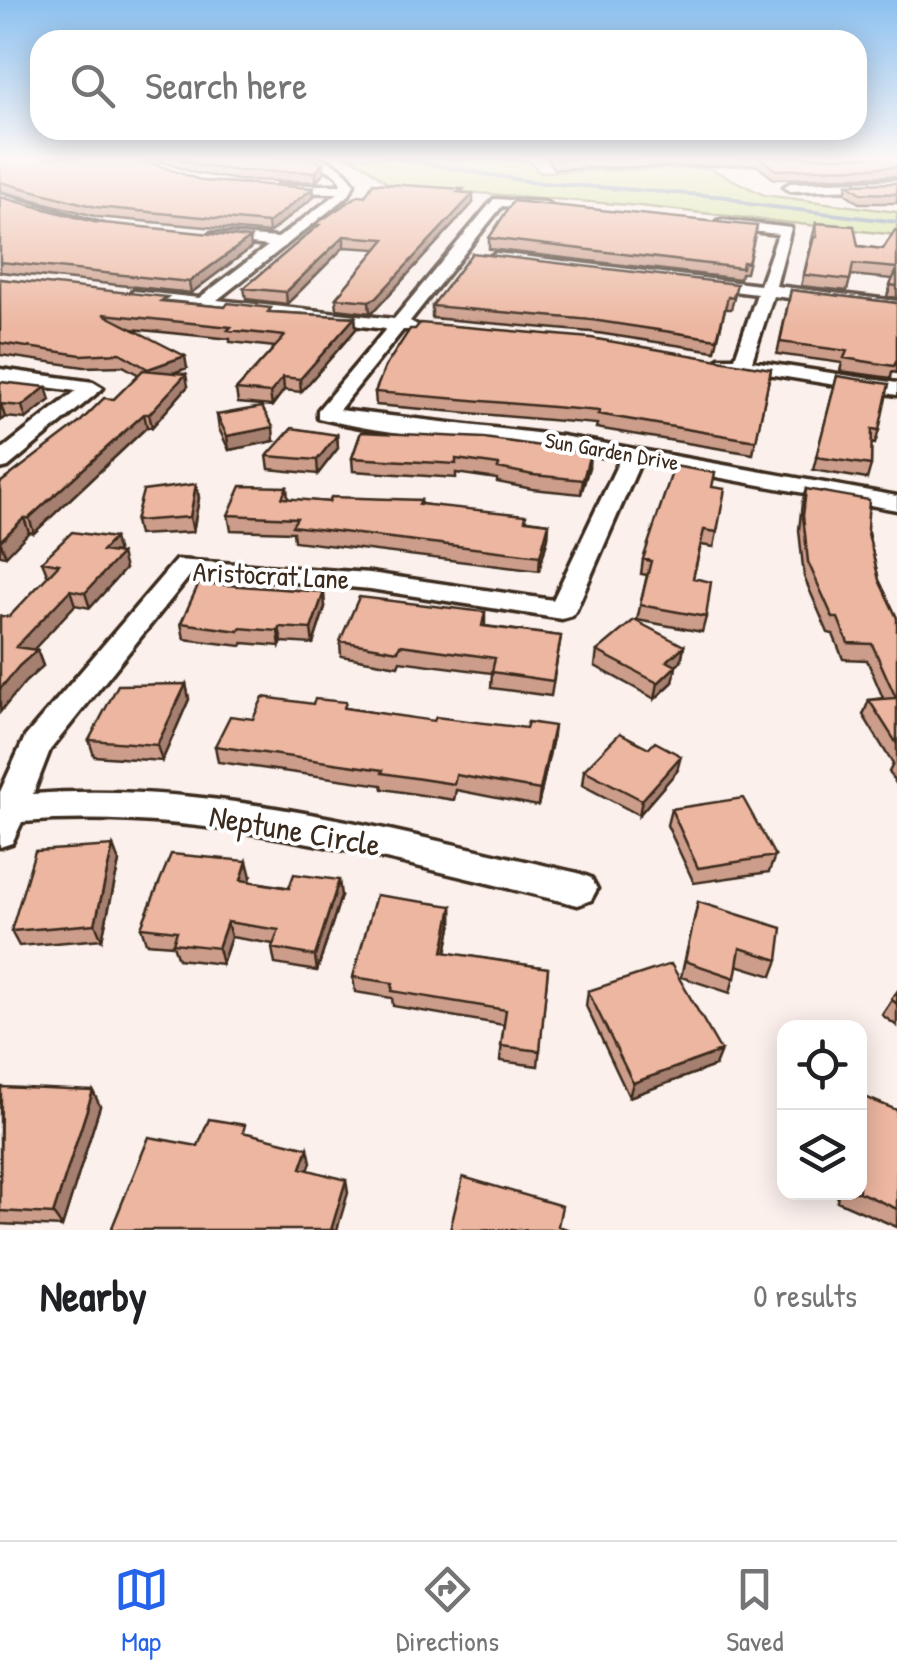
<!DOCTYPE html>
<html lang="en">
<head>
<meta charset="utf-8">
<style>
  :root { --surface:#fff; --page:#f6f6f6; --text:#202124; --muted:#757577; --line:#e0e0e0; --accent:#2563eb }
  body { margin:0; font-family:"Patrick Hand",sans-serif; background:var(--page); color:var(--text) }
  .controls { position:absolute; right:30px; bottom:30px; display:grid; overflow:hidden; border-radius:20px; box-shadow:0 5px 25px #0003 }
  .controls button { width:90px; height:90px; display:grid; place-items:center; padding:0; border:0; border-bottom:2px solid var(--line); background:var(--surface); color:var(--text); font:50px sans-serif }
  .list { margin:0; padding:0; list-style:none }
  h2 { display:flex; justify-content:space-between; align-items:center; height:130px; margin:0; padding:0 40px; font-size:42px }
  h2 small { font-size:32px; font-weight:400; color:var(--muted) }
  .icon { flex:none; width:55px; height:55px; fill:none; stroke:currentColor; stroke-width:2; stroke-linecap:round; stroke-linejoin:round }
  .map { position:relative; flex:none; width:897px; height:1230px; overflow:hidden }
  .search { position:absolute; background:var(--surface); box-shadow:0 5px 25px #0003; left:30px; right:30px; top:30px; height:110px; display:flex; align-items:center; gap:25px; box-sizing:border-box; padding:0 35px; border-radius:30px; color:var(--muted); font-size:38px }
  .sheet { height:310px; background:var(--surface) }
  nav { display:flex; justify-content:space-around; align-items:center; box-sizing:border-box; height:140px; border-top:2px solid var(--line); background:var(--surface); font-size:28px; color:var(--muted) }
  nav a { display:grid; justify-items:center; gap:5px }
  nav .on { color:var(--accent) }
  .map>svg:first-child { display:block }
  .green { fill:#cfe297; stroke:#85865a; stroke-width:2.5 }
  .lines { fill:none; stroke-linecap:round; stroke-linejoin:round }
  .stream { stroke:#788ea4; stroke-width:4 }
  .street-casing { stroke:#3b2a1e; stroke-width:7 }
  .street { fill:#fff; fill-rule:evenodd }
  .wall { fill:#cb9d8a; stroke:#3b2a1e; stroke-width:2.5 }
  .shaded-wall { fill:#a57f70; stroke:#3b2a1e; stroke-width:2.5 }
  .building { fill:#ecb6a0; stroke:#3b2a1e; stroke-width:2.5 }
  .labels { text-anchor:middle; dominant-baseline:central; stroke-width:8; stroke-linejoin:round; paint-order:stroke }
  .far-street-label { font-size:22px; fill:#3b2a1e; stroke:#fff }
  .street-label { font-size:28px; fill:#3b2a1e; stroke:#fff }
  .near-street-label { font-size:32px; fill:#3b2a1e; stroke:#fff }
</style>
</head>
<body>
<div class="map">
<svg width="897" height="1230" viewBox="0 0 897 1230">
  <rect width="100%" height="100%" fill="#fbf0ec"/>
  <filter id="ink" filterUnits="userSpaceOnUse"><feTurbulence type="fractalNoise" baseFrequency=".01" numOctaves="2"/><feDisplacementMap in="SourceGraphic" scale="20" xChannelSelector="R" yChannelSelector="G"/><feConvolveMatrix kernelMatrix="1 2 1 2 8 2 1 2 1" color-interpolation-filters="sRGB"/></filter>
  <g filter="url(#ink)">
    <path class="green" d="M 346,157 L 529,161 L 539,172 L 709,168 L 764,195 L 897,212 L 897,235 L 640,206 L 391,186 L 362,163 Z"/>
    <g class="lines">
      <path class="stream" d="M 387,157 L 531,182 L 728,197 L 749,204 L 897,222"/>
      <defs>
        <path id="street" d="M 306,157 C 326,157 345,166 354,184 L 349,195 L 217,300 L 394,319 L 494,199 L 545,202 L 552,206 L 545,210 L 502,206 L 410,321 L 419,326 L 416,330 L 403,330 L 339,410 L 562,436 L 897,496 L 897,510 L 640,463 L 576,610 L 572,616 L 562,619 L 370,589 L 192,573 L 50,750 L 33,794 C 217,780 400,834 578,873 L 591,878 L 597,889 L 591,900 L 578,905 C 396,862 211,807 22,822 L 12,843 L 0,847 L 0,792 L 25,737 L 176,560 L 370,573 L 553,600 L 620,459 C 520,441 416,442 318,418 L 318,410 L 386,329 L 128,299 L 126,296 L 134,291 L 199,298 L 268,246 L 216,240 L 209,236 L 211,233 L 278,238 L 338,193 L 274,192 L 278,185 L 341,185 L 338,176 Z
          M 897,180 L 897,188 L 790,191 L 784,187 L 790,183 Z
          M 0,194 L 101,224 L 94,228 L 0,202 Z
          M 722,220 L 791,228 L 776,286 L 897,301 L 897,311 L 773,296 L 752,361 L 897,383 L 897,395 L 719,366 L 719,358 L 735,358 L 757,294 L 496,261 L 489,257 L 496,253 L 760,285 L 778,234 L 717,227 L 717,221 Z
          M 0,369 L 93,382 L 103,388 L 8,467 L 0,469 L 0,451 L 76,391 L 0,381 Z"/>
      </defs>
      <use href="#street" class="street-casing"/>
      <use href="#street" class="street"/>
    </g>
    <path class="wall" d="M 0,157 L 203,181 L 313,188 L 314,197 L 269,233 L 98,217 L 0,191 Z
      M 148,157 L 308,157 L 324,172 L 316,182 L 239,180 L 195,173 Z
      M 546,157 L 897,157 L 897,176 L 774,179 L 756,165 L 554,169 Z
      M 897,183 L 897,203 L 859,203 L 845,193 L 848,184 Z
      M 463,189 L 463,193 L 473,203 L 376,309 L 370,313 L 337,309 L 336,298 L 377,249 L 344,247 L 287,304 L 246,299 L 244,288 L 314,229 L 314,225 L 365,196 Z
      M 0,197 L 94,222 L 251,248 L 191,293 L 0,272 L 0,274 Z
      M 816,223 L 858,246 L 883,249 L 897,231 L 897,298 L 887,296 L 893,279 L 851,275 L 847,291 L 801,286 Z
      M 757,226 L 746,273 L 741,273 L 740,279 L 489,249 L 489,238 Z
      M 0,279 L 168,301 L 272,312 L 355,317 L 356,329 L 301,392 L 284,390 L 272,406 L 238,403 L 236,390 L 275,347 L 230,342 L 230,339 L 132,329 L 187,368 L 174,373 L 188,386 L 152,427 L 147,427 L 34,533 L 29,532 L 6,556 L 0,555 L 0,483 L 114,399 L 139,375 L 123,366 L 84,367 L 0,355 Z
      M 791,290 L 897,303 L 897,373 L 892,372 L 891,378 L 840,371 L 842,363 L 777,354 Z
      M 735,295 L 731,309 L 725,309 L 715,351 L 591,332 L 432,318 L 432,306 Z
      M 771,369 L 753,454 L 596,428 L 597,424 L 376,405 L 375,392 Z
      M 837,376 L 879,430 L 875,444 L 871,443 L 871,465 L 867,479 L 813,470 Z
      M 0,382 L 50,400 L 26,419 L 5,417 L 0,421 Z
      M 217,415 L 274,441 L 229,450 L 219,429 Z
      M 361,432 L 589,467 L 581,494 L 532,489 L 497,482 L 497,479 L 456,473 L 456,478 L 353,471 L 352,458 Z
      M 337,435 L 338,448 L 318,474 L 269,469 L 267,456 Z
      M 196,484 L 199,498 L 193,532 L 138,535 L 135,521 Z
      M 287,487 L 288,499 L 329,502 L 421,500 L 421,504 L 549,523 L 548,537 L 539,571 L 294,541 L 293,532 L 231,530 L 228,515 Z
      M 712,487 L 717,532 L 714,547 L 701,545 L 693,578 L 706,617 L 702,632 L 637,620 L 647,575 L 641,574 L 643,559 Z
      M 806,489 L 867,529 L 879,580 L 897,618 L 897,785 L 889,772 L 893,764 L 863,715 L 869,700 L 883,698 L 867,660 L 843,659 L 833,634 L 828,633 L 804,577 L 799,530 L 802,503 Z
      M 118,553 L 125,569 L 90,608 L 75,605 L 33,650 L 37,650 L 43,666 L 25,682 L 0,712 L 0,616 L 9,617 L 48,576 L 42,561 Z
      M 325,607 L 313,644 L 282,642 L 280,646 L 243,643 L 241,646 L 184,639 L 181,623 Z
      M 485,612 L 485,626 L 561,636 L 551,696 L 491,688 L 492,673 L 400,661 L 398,666 L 341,656 L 340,641 Z
      M 684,646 L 681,661 L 676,666 L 673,682 L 655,699 L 595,666 L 597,651 Z
      M 186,684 L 189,699 L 162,761 L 94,756 L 89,740 Z
      M 346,708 L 552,742 L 538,806 L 456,790 L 454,800 L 383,789 L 382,785 L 218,762 L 215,746 Z
      M 584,770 L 677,771 L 639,815 L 582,785 Z
      M 671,809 L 775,856 L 769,872 L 694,883 L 667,825 Z
      M 113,846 L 119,862 L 102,939 L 19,946 L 11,931 Z
      M 251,877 L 249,881 L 341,896 L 317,971 L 275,964 L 272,948 L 273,944 L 231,937 L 222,964 L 178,959 L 173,945 L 146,943 L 141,927 Z
      M 698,902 L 778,960 L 772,976 L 737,965 L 730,993 L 681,977 Z
      M 452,906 L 452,922 L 446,953 L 548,968 L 538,1066 L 500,1061 L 504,1025 L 393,1006 L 392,998 L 355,992 L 353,977 Z
      M 588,991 L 715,1066 L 629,1097 L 586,1006 Z
      M 897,992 L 897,1026 L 882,1015 Z
      M 0,1089 L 100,1106 L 62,1227 L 0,1224 Z
      M 897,1110 L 897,1227 L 837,1201 L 838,1192 L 860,1192 Z"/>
    <path class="shaded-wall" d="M 323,163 L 324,172 L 316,182 L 316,172 Z
      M 313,188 L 314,197 L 269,233 L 268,223 Z
      M 473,194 L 473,203 L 376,309 L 370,313 L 369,301 Z
      M 344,236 L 344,247 L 287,304 L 286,292 Z
      M 250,238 L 251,248 L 191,293 L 189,282 Z
      M 355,317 L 356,329 L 301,392 L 300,379 Z
      M 185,356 L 187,368 L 151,381 L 148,369 Z
      M 186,374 L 188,386 L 152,427 L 149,414 Z
      M 283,377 L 284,390 L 272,406 L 270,393 Z
      M 46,387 L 50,400 L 26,419 L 22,406 Z
      M 0,404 L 1,404 L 5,417 L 0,421 Z
      M 144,414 L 147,427 L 34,533 L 29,518 Z
      M 273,427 L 274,441 L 229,450 L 227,436 Z
      M 337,435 L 338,448 L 318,474 L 317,460 Z
      M 590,453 L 589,467 L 581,494 L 583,480 Z
      M 196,484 L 199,498 L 193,532 L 190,517 Z
      M 24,518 L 29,532 L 6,556 L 0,541 Z
      M 549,523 L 548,537 L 539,571 L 540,556 Z
      M 114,538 L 118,553 L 102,551 Z
      M 121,554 L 125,569 L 90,608 L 85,593 Z
      M 70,590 L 75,605 L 22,662 L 16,647 Z
      M 324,592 L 325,607 L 313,644 L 311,629 Z
      M 279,627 L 282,642 L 280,646 L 278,631 Z
      M 684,646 L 681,661 L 664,677 L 667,661 Z
      M 37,650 L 43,666 L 25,682 L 0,712 L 0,689 L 19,666 Z
      M 676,666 L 673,682 L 655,699 L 658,683 Z
      M 186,684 L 189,699 L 162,761 L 157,745 Z
      M 554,726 L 552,742 L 538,806 L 540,790 Z
      M 681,756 L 677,771 L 639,815 L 642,800 Z
      M 113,846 L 119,862 L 102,939 L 95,924 Z
      M 247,861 L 251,877 L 244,896 L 241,880 Z
      M 339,880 L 341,896 L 317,971 L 315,956 Z
      M 452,906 L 452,922 L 443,968 L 443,952 Z
      M 227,922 L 231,937 L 222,964 L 218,948 Z
      M 721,1051 L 715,1066 L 629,1097 L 633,1083 Z
      M 93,1091 L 100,1106 L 62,1227 L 53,1214 Z
      M 308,1148 L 311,1162 L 304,1182 L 301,1168 Z
      M 346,1180 L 348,1193 L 337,1230 L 331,1230 Z"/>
    <path class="building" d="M 0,157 L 134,157 L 203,181 L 313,188 L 268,223 L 96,207 L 0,182 Z
      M 174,157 L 308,157 L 323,163 L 316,172 L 238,171 L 194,164 Z
      M 553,157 L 685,157 L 555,160 Z
      M 759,157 L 897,157 L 897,167 L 776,170 Z
      M 373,183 L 463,189 L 458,192 L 473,194 L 376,298 L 369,301 L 336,298 L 385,239 L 344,236 L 286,292 L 244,288 L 319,225 L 314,225 L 359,195 L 365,196 Z
      M 897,183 L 897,194 L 861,193 L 848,184 Z
      M 0,197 L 94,222 L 250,238 L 189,282 L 0,262 Z
      M 513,201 L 757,226 L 748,263 L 743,262 L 742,268 L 489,238 Z
      M 816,223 L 854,226 L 858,246 L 883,249 L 895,230 L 897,231 L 897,268 L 853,264 L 850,280 L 804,275 L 814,237 L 817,237 Z
      M 472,253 L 737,284 L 733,298 L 728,297 L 717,339 L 592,320 L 432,306 Z
      M 897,270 L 897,286 L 890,285 Z
      M 0,279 L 167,297 L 161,301 L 225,307 L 228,303 L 271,308 L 268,312 L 355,317 L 300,379 L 283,377 L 270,393 L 236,390 L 285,336 L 228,330 L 231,327 L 103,314 L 185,356 L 148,369 L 120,353 L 81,355 L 0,343 Z
      M 791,290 L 897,303 L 897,360 L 894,366 L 844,358 L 847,351 L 780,342 Z
      M 420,323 L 591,338 L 771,369 L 756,441 L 598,414 L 600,411 L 375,392 L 385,367 L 410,329 L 415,329 Z
      M 143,370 L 186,374 L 149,414 L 144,414 L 29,518 L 24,518 L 0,541 L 0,483 L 79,423 L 104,398 L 114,399 Z
      M 837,376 L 889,384 L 879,430 L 872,429 L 871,465 L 816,457 Z
      M 0,382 L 46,387 L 22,406 L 0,404 Z
      M 262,407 L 273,427 L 227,436 L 217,415 Z
      M 292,428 L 337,435 L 317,460 L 267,456 Z
      M 361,432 L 484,438 L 590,453 L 583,480 L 533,475 L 498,468 L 499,465 L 456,459 L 456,464 L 352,458 Z
      M 674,466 L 715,473 L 712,487 L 725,489 L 717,532 L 704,530 L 693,578 L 711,582 L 706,617 L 640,605 L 651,561 L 643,559 Z
      M 196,484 L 190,517 L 135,521 L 143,491 Z
      M 241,486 L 287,487 L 282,498 L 329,502 L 331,497 L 421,500 L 419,504 L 526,515 L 525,520 L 549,523 L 540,556 L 292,526 L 297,518 L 228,515 Z
      M 806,489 L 869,500 L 867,529 L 879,580 L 897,618 L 897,744 L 869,700 L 896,698 L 872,644 L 848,643 L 838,618 L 833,618 L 808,562 L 803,516 Z
      M 72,532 L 114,538 L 102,551 L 121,554 L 85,593 L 70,590 L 16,647 L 37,650 L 19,666 L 0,689 L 0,616 L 9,617 L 59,564 L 42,561 Z
      M 199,583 L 324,592 L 311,629 L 279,627 L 278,631 L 240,628 L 239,631 L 181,623 Z
      M 359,597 L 485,612 L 482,626 L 561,636 L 553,681 L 492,672 L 495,658 L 400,645 L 398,651 L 340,641 Z
      M 634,620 L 684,646 L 667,661 L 676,666 L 658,683 L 597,651 Z
      M 186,684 L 157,745 L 89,740 L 118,685 Z
      M 263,697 L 313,704 L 315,699 L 346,702 L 344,708 L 434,721 L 436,717 L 526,728 L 528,722 L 554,726 L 540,790 L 456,775 L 454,784 L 382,773 L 383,770 L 215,746 L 230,716 L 253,719 Z
      M 620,733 L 649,748 L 655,742 L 681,756 L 642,800 L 584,770 Z
      M 743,798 L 775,856 L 698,868 L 671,809 Z
      M 113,846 L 95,924 L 11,931 L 35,851 Z
      M 171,854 L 247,861 L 241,880 L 289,888 L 294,874 L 339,880 L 315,956 L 272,948 L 279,930 L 227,922 L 218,948 L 173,943 L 177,931 L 141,927 Z
      M 376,895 L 452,906 L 443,952 L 548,968 L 540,1051 L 501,1046 L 506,1010 L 392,991 L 393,983 L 353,977 Z
      M 698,902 L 782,928 L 778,960 L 740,948 L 735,978 L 685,961 Z
      M 671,964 L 721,1051 L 633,1083 L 588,991 Z
      M 897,992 L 897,1004 L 891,999 Z
      M 1,1087 L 93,1091 L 53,1214 L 0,1211 Z
      M 860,1095 L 897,1110 L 897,1209 L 859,1192 Z
      M 209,1119 L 245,1125 L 243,1132 L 308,1148 L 301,1168 L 346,1180 L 331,1230 L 111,1230 L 149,1137 L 198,1146 Z
      M 463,1177 L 562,1206 L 558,1226 L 570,1230 L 450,1230 Z"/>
  </g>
  <linearGradient id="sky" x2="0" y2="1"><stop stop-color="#8bc0f0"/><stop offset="0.48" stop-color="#fdf8f6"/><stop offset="1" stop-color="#fdf8f6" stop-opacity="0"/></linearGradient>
  <rect width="897" height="330" fill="url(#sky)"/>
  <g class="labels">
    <g class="far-street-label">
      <text transform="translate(612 451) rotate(10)">Sun Garden Drive</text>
    </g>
    <g class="street-label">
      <text transform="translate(271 575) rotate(3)">Aristocrat Lane</text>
    </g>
    <g class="near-street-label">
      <text transform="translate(295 830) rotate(10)">Neptune Circle</text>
    </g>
  </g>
</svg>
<div class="controls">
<button><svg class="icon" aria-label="locate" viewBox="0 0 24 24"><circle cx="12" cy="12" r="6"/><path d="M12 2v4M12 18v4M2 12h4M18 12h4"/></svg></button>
<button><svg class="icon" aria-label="layers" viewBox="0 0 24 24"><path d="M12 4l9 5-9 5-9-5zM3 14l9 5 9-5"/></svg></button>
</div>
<div class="search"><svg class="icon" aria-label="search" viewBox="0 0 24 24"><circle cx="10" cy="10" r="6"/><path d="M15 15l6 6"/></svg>Search here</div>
</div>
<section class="sheet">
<h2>Nearby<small>0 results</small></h2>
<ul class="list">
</ul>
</section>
<nav>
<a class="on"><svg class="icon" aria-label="map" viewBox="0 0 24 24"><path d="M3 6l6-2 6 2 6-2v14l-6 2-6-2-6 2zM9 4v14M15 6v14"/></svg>Map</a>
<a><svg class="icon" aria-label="directions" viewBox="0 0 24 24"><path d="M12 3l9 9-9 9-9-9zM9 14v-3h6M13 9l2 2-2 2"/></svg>Directions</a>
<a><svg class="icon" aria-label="saved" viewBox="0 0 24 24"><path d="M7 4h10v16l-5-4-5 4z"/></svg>Saved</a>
</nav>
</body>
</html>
